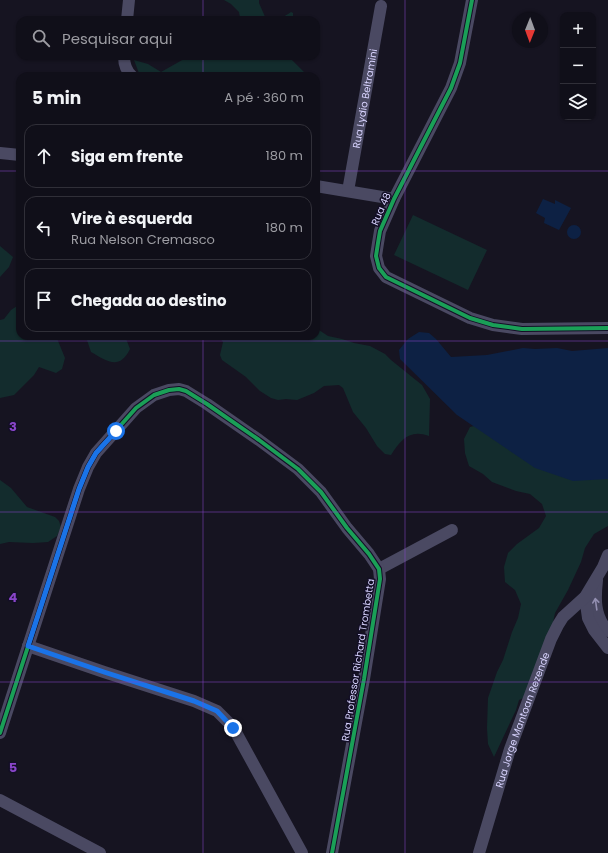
<!DOCTYPE html>
<html lang="pt">
<head>
<meta charset="utf-8">
<style>
  :root { --surface:#100f19; --page:#191822; --text:#f1f3f6; --muted:#9c9ca2; --line:#302f38 }
  body { margin:0; font-family:Poppins,sans-serif; background:var(--page); color:var(--text) }
  .controls { position:absolute; right:12px; top:12px; display:grid; overflow:hidden; border-radius:8px; box-shadow:0 1px 3px #0004 }
  .controls button { width:36px; height:36px; display:grid; place-items:center; padding:0; border:0; border-bottom:1px solid var(--line); background:var(--surface); color:var(--text); font:20px sans-serif }
  .compass { position:absolute; left:512px; top:12px; width:36px; height:36px; border-radius:50%; background:var(--surface); box-shadow:0 1px 3px #0004; rotate:181deg }
  .stop { position:absolute; width:12px; height:12px; margin:-9px; border:3px solid #1a73e8; border-radius:50%; background:#fff }
  .stop.end { background:#1a73e8; border-color:#fff; box-shadow:0 1px 4px #0008 }
  .list { margin:0; padding:0; list-style:none }
  h2 { display:flex; justify-content:space-between; align-items:center; height:52px; margin:0; padding:0 16px; font-size:17px }
  h2 small { font-size:13px; font-weight:400; color:var(--muted) }
  .list li { display:grid; grid-template-columns:26px 1fr auto; gap:12px; align-items:center; box-sizing:border-box; height:64px; margin:0 8px 8px; padding:0 8px; border:1px solid var(--line); border-radius:12px }
  .list b { display:block; font-size:15px; white-space:nowrap }
  .list p { margin:0; font-size:13px; white-space:nowrap; color:var(--muted) }
  .list em { font-size:13px; font-style:normal; color:var(--muted) }
  .icon { flex:none; width:22px; height:22px; fill:none; stroke:currentColor; stroke-width:2; stroke-linecap:round; stroke-linejoin:round }
  .map { position:relative; flex:none; width:608px; height:853px; overflow:hidden }
  .search { position:absolute; background:var(--surface); box-shadow:0 1px 3px #0004; left:16px; top:16px; width:304px; height:44px; display:flex; align-items:center; gap:10px; box-sizing:border-box; padding:0 14px; border-radius:12px; color:var(--muted); font-size:15px }
  .panel { position:absolute; background:var(--surface); box-shadow:0 1px 3px #0004; left:16px; top:72px; width:304px; height:268px; border-radius:12px }
  .map>svg:first-child { display:block }
  .green { fill:#132c2d }
  .water { fill:#0d2144 }
  .lines { fill:none; stroke-linecap:round; stroke-linejoin:round }
  .minor { stroke:#4a4962; stroke-width:12 }
  .cycleway-casing { stroke:#130f26; stroke-width:6 }
  .cycleway { stroke:#1a9f57; stroke-width:4 }
  .oneway { stroke:#928eb0 }
  .route { stroke:#1a73e8; stroke-width:5 }
  .grid { fill:none; stroke:#8945c9; stroke-width:1; stroke-opacity:0.55 }
  .labels { text-anchor:middle; dominant-baseline:central; stroke-width:3; stroke-linejoin:round; paint-order:stroke }
  .street-label { font-size:10px; fill:#d9d4ff; stroke:#130f26 }
  .grid-label { font-size:13px; text-anchor:middle; font-weight:bold; fill:#8945c9; stroke:#130f26; stroke-width:3; stroke-linejoin:round; paint-order:stroke }
</style>
</head>
<body>
<div class="map">
<svg width="608" height="853" viewBox="0 0 608 853">
  <rect width="100%" height="100%" fill="#161421"/>
  <path class="green" d="M 224,0 L 259,0 L 259,3 L 266,19 C 276,19 283,18 291,12 L 293,13 L 293,20 L 238,20 L 240,18 L 239,12 L 231,4 Z
    M 185,56 L 289,56 L 290,58 L 304,72 L 306,76 L 140,76 L 134,60 L 148,64 L 161,72 L 184,59 Z
    M 413,215 L 487,250 L 468,290 L 394,255 Z
    M 0,246 L 13,257 L 9,267 L 0,277 Z
    M 20,304 L 20,336 L 56,336 L 65,358 L 62,369 L 56,373 L 39,367 L 34,375 L 14,395 L 0,398 L 0,320 L 4,319 L 11,310 Z
    M 316,328 L 328,336 L 342,339 L 354,343 L 370,346 L 385,354 L 391,360 L 422,385 L 430,399 L 429,436 C 409,429 401,440 391,455 L 385,454 L 377,446 L 366,428 L 353,412 L 343,388 L 339,385 L 324,386 L 314,393 L 297,400 L 286,399 L 278,400 L 271,398 L 260,391 L 246,377 L 222,360 L 220,355 L 223,342 L 218,336 L 316,336 Z
    M 84,336 L 125,336 L 130,349 C 119,371 107,361 91,352 L 87,340 Z
    M 482,424 L 608,469 L 608,526 L 594,534 L 585,548 L 581,562 L 568,590 L 555,613 L 552,627 L 534,693 L 519,700 L 516,710 L 494,757 L 488,744 L 487,728 L 488,698 L 497,672 L 503,660 L 512,632 L 518,618 L 521,604 L 515,590 L 505,582 L 504,567 L 508,553 L 517,544 L 539,528 L 546,516 L 542,504 L 530,494 L 516,491 L 492,482 L 483,474 L 469,466 L 465,453 L 464,439 L 470,427 Z
    M 0,480 L 11,488 L 27,507 L 55,517 L 59,521 L 61,527 L 57,536 L 48,542 L 33,543 L 9,542 L 0,544 Z"/>
  <path class="water" d="M 543,199 L 555,204 L 555,200 L 571,208 L 559,230 L 544,223 L 545,218 L 536,213 Z
    M567 232a7 7 0 1 1 14 0a7 7 0 1 1-14 0Z
    M 419,332 L 429,333 L 436,339 L 451,357 L 487,355 L 523,348 L 535,349 L 557,348 L 572,351 L 608,348 L 608,479 L 573,481 L 535,468 L 457,415 L 400,359 L 399,350 L 408,339 Z"/>
  <g class="lines">
    <g class="minor">
      <path d="M 472,0 L 460,63 L 451,88 L 394,199 L 380,231 L 378,243 L 376,256 L 379,268 L 386,277 L 470,318 L 493,325 L 522,329 L 608,328"/>
      <path d="M 127,20 L 129,0"/>
      <path d="M 124,56 C 124,64 126,71 132,76"/>
      <path d="M 0,153 L 20,155"/>
      <path d="M 316,186 L 394,199"/>
      <path id="s1" d="M 348,191 L 381,6"/>
      <path d="M 379,569 L 452,530"/>
      <path d="M 597,580 C 595,598 594,616 608,631"/>
      <path d="M 585,597 L 588,618 L 594,630 L 608,648"/>
      <path d="M 28,646 L 104,672 L 194,701 L 217,711 L 233,727 L 302,853"/>
      <path d="M 0,733 L 79,489 L 88,467 L 96,453 L 136,408 L 154,395 L 169,390 L 179,389 L 186,391 L 207,404 L 259,440 L 298,469 L 321,492 L 347,528 L 369,554 L 379,569 L 380,579 L 364,679 L 332,853"/>
      <path d="M 0,800 L 100,853"/>
      <path id="s2" d="M 479,853 L 510,749 L 551,639 L 558,625 L 563,617 L 585,597 L 603,567 L 608,555"/>
    </g>
    <defs>
      <path id="cycleway" d="M 472,0 L 460,63 L 451,88 L 394,199 L 380,231 L 378,243 L 376,256 L 379,268 L 386,277 L 470,318 L 493,325 L 522,329 L 608,328
        M 0,733 L 79,489 L 88,467 L 96,453 L 136,408 L 154,395 L 169,390 L 179,389 L 186,391 L 207,404 L 259,440 L 298,469 L 321,492 L 347,528 L 369,554 L 379,569 L 380,579 L 364,679 L 332,853"/>
    </defs>
    <use href="#cycleway" class="cycleway-casing"/>
    <use href="#cycleway" class="cycleway"/>
  </g>
  <defs><path id="oneway-shaft" d="M-6 0H5M1.5-3L5.5 0L1.5 3" fill="none" stroke-width="1.6" stroke-linecap="round" stroke-linejoin="round"/></defs>
  <use class="oneway" href="#oneway-shaft" transform="translate(596 604) rotate(-98)"/>
  <g class="lines">
    <path class="route" d="M 116,431 L 96,453 L 88,467 L 79,489 L 28,646 L 104,672 L 194,701 L 217,711 L 233,728"/>
  </g>
  <path class="grid" d="M 203,0 L 203,20M 405,0 L 405,853M 203,56 L 203,76M 0,171 L 20,171M 316,171 L 608,171M 203,336 L 203,853M 0,341 L 608,341M 0,512 L 608,512M 0,682 L 608,682"/>
  <g class="labels">
    <g class="street-label">
      <text stroke="none"><textPath href="#s1" startOffset="94">Rua Lydio Beltramini</textPath></text>
      <text transform="translate(381 209) rotate(-67)">Rua 48</text>
      <text transform="translate(358 660) rotate(-81)">Rua Professor Richard Trombetta</text>
      <text stroke="none"><textPath href="#s2" startOffset="140">Rua Jorge Mantoan Rezende</textPath></text>
    </g>
  </g>
  <g class="grid-label">
    <text x="13" y="431">3</text>
    <text x="13" y="602">4</text>
    <text x="13" y="772">5</text>
  </g>
</svg>
<div class="controls">
<button>+</button>
<button>−</button>
<button><svg class="icon" aria-label="layers" viewBox="0 0 24 24"><path d="M12 4l9 5-9 5-9-5zM3 14l9 5 9-5"/></svg></button>
</div>
<svg class="compass" viewBox="-18 -18 36 36"><path d="M0-13l5 13h-10z" fill="#e53935"/><path d="M0 13l5-13h-10z" fill="#9c9ca2"/></svg>
<div class="stop" style="left:116px;top:431px"></div>
<div class="stop end" style="left:233px;top:728px"></div>
<div class="search"><svg class="icon" aria-label="search" viewBox="0 0 24 24"><circle cx="10" cy="10" r="6"/><path d="M15 15l6 6"/></svg>Pesquisar aqui</div>
<section class="panel">
<h2>5 min<small>A pé · 360 m</small></h2>
<ul class="list">
<li><svg class="icon" aria-label="ahead" viewBox="0 0 24 24"><path d="M12 20V5M6 11l6-6 6 6"/></svg><div><b>Siga em frente</b></div><em>180 m</em></li>
<li><svg class="icon" aria-label="left" viewBox="0 0 24 24"><path d="M17 20v-9H6M10 6l-5 5 5 5"/></svg><div><b>Vire à esquerda</b><p>Rua Nelson Cremasco</p></div><em>180 m</em></li>
<li><svg class="icon" aria-label="arrive" viewBox="0 0 24 24"><path d="M6 21V4h12l-3 4 3 4H6"/></svg><div><b>Chegada ao destino</b></div></li>
</ul>
</section>
</div>
</body>
</html>
